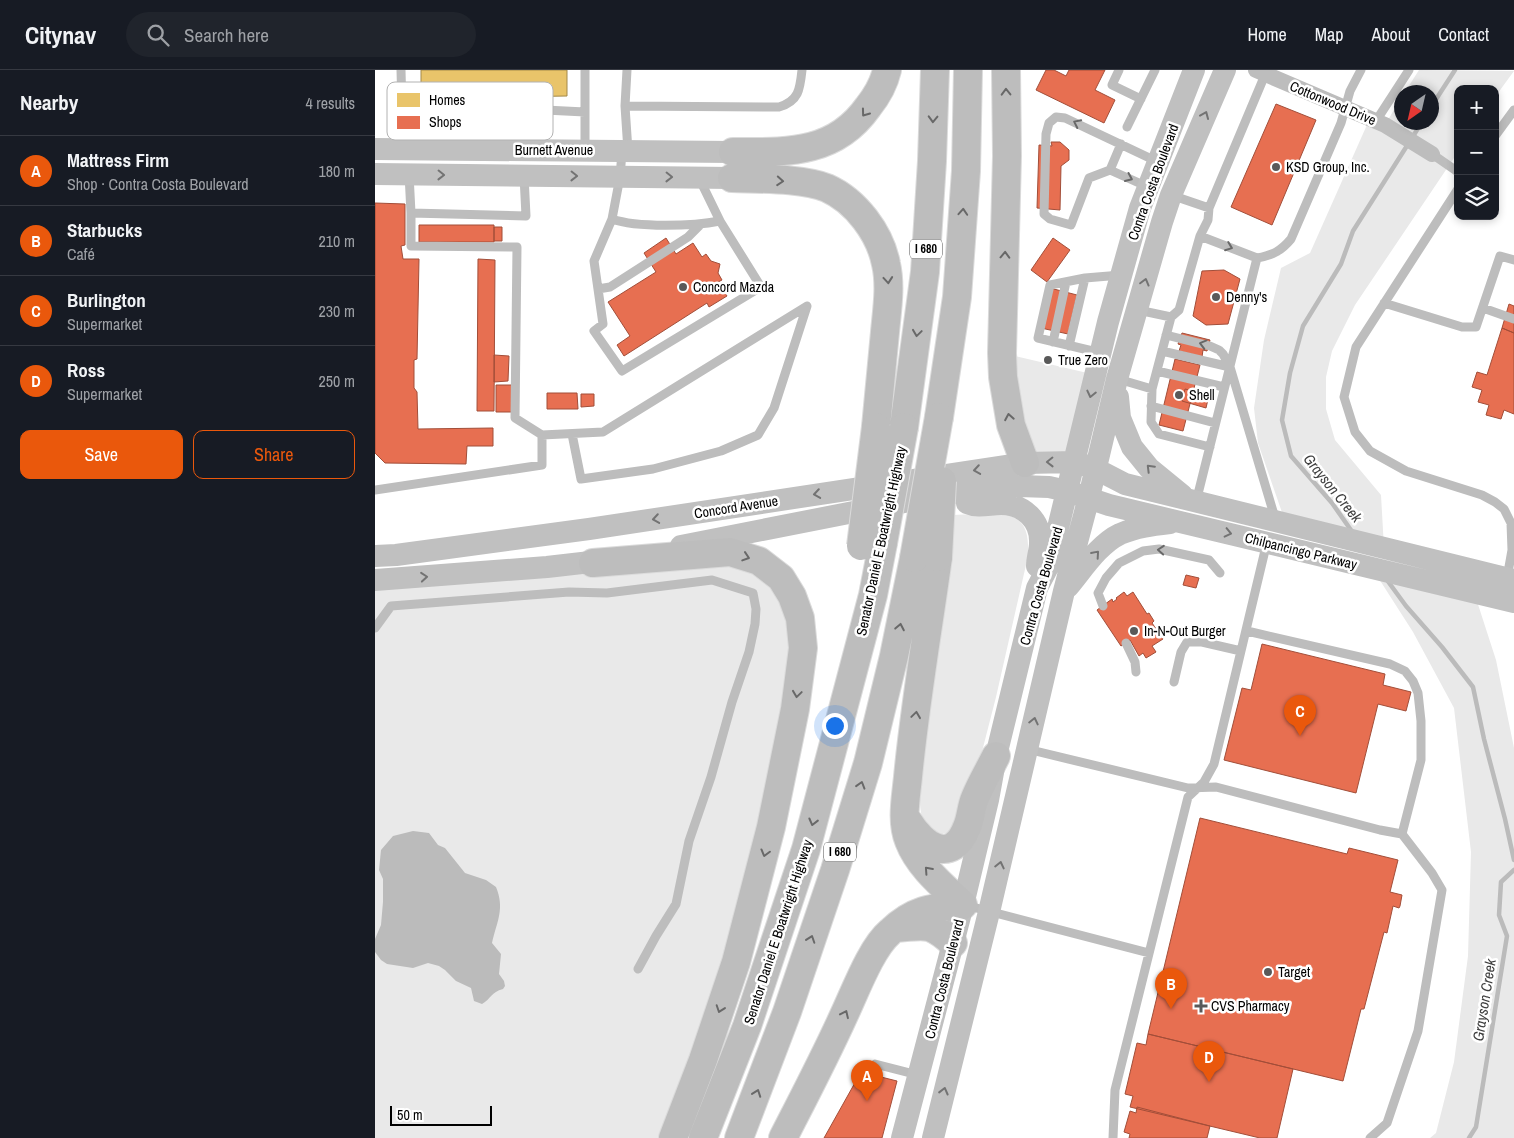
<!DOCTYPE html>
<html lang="en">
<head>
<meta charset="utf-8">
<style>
  :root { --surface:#171b24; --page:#20242c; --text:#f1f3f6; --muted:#9ea1a6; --line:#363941; --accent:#ea580c }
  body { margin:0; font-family:"Archivo Narrow",sans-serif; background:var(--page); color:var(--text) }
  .controls { position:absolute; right:15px; top:15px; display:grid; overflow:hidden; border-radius:10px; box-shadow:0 2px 8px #0003 }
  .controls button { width:45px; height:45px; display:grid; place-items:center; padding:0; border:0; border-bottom:1px solid var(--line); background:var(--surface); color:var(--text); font:25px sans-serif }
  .compass { position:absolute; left:1019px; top:15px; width:45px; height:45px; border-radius:50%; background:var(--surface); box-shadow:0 2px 8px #0003; rotate:214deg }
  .scale { position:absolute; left:15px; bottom:12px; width:102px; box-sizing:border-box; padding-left:5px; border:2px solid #000; border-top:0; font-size:14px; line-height:18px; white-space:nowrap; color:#000; -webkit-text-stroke:4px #fff; paint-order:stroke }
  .you { position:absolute; left:459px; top:655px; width:18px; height:18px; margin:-12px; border:4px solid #fff; border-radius:50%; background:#1a73e8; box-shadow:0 0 0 8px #1a73e833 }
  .badge { display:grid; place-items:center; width:32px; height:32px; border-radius:50%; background:var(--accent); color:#fff; font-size:16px; font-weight:700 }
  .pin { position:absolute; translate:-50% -41px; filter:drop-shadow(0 1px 2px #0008) }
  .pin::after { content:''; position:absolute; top:26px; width:18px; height:15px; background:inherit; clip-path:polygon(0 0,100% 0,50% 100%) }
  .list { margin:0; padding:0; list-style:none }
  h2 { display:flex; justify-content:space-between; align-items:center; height:65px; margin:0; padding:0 20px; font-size:21px }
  h2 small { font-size:16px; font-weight:400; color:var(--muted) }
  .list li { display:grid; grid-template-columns:32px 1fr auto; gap:15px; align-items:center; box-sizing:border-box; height:70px; padding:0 20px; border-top:1px solid var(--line) }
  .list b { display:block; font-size:19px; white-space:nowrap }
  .list p { margin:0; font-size:16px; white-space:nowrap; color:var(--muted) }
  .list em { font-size:16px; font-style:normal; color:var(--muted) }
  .actions { display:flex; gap:10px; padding:15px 20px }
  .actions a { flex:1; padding:11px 0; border:1px solid var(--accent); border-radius:10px; text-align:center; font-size:18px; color:var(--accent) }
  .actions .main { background:var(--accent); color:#fff }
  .icon { flex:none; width:28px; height:28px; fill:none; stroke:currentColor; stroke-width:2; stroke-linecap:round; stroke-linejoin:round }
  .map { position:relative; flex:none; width:1139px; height:1068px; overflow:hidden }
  header { display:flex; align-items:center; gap:30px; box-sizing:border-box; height:70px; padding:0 25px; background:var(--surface); border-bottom:1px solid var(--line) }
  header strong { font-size:24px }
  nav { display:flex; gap:28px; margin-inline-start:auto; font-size:18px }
  .search { width:350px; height:45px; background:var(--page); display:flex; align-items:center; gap:12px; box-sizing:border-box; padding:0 18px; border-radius:28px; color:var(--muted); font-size:19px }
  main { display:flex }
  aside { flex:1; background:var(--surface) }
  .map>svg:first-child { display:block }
  .green { fill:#e9e9e9 }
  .water { fill:#bbb }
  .homes { fill:#e9c46a; stroke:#a3894a }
  .shops { fill:#e76f51; stroke:#a24e39 }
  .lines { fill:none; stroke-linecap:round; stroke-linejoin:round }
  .stream { stroke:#bbb; stroke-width:4.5 }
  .highway-casing { stroke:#dbdbdb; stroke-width:30 }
  .lane { stroke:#bdbdbd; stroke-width:9 }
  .street { stroke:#bdbdbd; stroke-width:16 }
  .secondary { stroke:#c0c0c0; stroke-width:22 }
  .highway { stroke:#bdbdbd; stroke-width:28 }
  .highway-bridge-casing { stroke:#dbdbdb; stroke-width:30; stroke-linecap:butt }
  .highway-bridge { stroke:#bdbdbd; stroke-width:28 }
  .oneway { stroke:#686868 }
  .oneway2 { stroke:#737373 }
  .poi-dot { fill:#595959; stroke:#fff; stroke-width:2 }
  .labels { text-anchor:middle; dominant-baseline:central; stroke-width:5; stroke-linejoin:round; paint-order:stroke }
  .shield { fill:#fff; stroke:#4c4c4c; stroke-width:1 }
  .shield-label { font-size:12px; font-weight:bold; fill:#000 }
  .street-label { font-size:14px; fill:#000; stroke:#fff }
  .poi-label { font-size:14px; fill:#000; stroke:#fff; text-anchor:start }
  .water-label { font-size:15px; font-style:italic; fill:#3f3f3f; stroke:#fff }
  .key { fill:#fff; stroke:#b2b2b2; stroke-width:1 }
  .key-label { font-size:14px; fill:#000 }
</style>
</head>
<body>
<header>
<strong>Citynav</strong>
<div class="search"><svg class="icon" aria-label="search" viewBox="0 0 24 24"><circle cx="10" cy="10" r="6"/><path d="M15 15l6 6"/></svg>Search here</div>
<nav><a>Home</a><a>Map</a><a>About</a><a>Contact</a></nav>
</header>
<main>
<aside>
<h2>Nearby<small>4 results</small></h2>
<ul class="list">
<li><span class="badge">A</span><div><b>Mattress Firm</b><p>Shop · Contra Costa Boulevard</p></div><em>180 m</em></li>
<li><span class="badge">B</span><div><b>Starbucks</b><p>Café</p></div><em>210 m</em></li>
<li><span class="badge">C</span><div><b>Burlington</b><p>Supermarket</p></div><em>230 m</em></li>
<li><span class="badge">D</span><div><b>Ross</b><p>Supermarket</p></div><em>250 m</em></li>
</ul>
<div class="actions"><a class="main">Save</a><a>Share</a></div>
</aside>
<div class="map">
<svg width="1139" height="1068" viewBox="0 0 1139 1068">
  <rect width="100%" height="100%" fill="#fff"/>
  <path class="green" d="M 1044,0 L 1139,1 L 1120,27 L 1120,19 L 1083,19 L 1083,82 L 980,235 L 957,281 L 951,307 L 951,339 L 960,370 L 1006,425 L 1009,478 L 911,454 L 883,373 L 879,338 L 889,270 L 906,198 L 935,183 L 995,48 L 1010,55 L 1026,28 L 1026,52 L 1056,52 L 1056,22 L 1030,22 Z
    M 627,283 L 721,305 L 700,392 L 650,393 Z
    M 622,443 C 650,446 654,460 653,486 L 621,627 L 591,744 L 573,763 L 561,765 C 557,761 553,758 550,753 C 541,741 546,705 547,690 L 577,445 Z
    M 355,482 L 417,526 L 420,639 L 298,1068 L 0,1068 L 0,510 Z
    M 997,498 L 1099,522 L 1121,590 L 1139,678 L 1139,1068 L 1055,1068 L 1061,1063 L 1079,992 L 1093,886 L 1096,782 L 1079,638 L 1038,562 Z"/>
  <path class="water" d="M 38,761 L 54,763 L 63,775 L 70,778 L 90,803 L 111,810 L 121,817 C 130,839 122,851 117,873 L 126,884 L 124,904 L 129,911 L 130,916 L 128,919 C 116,922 116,929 107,934 L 99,931 L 96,918 L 81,911 L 70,900 L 64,896 L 53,893 L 38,898 L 12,894 L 6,890 L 0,882 L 0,869 L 6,855 L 8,832 L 8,809 L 4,800 L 6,780 L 18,766 Z"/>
  <path class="homes" d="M 46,0 L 192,0 L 192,26 L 66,28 L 68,15 L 46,16 Z"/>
  <path class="shops" d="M 671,0 L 679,0 L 691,6 L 694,0 L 730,0 L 720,20 L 740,30 L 729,53 L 661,20 Z
    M 901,34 L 941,50 L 897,155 L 856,137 Z
    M 676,72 L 685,72 L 694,80 L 694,90 L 686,96 L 685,140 L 662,138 L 664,75 L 677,76 Z
    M 0,133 L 30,134 L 30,175 L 26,176 L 28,189 L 44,189 L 42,289 L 39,290 L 39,318 L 42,322 L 43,359 L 118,358 L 118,376 L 92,376 L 91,394 L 10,393 L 0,383 Z
    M 44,155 L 119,155 L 119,172 L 44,172 Z
    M 119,157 L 127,157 L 127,171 L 119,171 Z
    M 291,168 L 301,184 L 318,173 L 327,187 L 331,184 L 336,191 L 345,194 L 343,203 L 347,210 L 343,212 L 352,226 L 334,237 L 332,233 L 249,286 L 242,275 L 255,266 L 233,232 L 281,202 L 269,183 Z
    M 678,168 L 695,180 L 672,212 L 656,200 Z
    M 103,189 L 120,190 L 119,341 L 102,341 Z
    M 849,200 L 865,209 L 853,254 L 831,255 L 818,246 L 827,201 Z
    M 675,218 L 702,225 L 693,264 L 666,258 Z
    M 1134,234 L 1139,236 L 1139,263 L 1127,258 Z
    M 1127,258 L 1139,263 L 1139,344 L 1129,340 L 1126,349 L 1111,345 L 1114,335 L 1103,332 L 1107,320 L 1097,317 L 1102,302 L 1112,305 Z
    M 807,263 L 835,270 L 832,281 L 828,280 L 827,287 L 804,281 L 806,275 L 803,274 Z
    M 119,285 L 134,286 L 133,311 L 119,312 Z
    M 800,289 L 825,295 L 808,361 L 784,355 Z
    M 121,315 L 137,315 L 137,342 L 121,342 Z
    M 810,319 L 834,325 L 831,338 L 807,331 Z
    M 172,323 L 202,323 L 203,339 L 172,339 Z
    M 206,324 L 219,324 L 219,336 L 206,337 Z
    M 811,505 L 824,508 L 821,518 L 808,515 Z
    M 749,522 L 752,526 L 758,522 L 772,544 L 774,543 L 779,551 L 777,553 L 788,569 L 777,576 L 781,582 L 771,588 L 768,583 L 764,586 L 755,570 L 746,576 L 722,540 L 737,529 L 738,532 L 742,529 L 741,528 Z
    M 887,574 L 1010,604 L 1008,615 L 1036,622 L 1031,641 L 1003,634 L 981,723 L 849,690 L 867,618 L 876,620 Z
    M 825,748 L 972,784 L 974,778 L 1023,790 L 1015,822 L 1027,825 L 1025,836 L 1024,838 L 1018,836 L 1012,863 L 1009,862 L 989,939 L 986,939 L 968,1011 L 773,964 Z
    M 773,964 L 918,999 L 902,1068 L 885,1068 L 755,1037 L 758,1026 L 750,1024 L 762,973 L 771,975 Z
    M 486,1002 L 522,1011 L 507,1068 L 449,1068 Z
    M 762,1037 L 835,1056 L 832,1068 L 754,1068 L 755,1064 L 749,1062 L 755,1041 L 761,1043 Z"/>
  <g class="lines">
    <path class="stream" d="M 1056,37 L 1080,0
      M 978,463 L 957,433 L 916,386 L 907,350 L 915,303 L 928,256 L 966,194 L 978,161 L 1047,52
      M 1012,510 L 1031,536 L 1067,577 L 1098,617 L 1109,669 L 1130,749 L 1139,790
      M 1094,1068 L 1101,1057 L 1132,866 L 1124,845 L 1126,812 L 1139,800"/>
    <defs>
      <path id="highway" d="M 631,0 L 632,86 L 627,283 L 628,307 L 636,355 L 650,393
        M 358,82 C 411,82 459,85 493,37 C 501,27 509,13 512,0
        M 357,108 C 382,109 429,108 452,118 C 481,131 505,163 511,194 C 516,216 512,240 510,262 C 507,294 504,326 501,357
        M 564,347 L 582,227 L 591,101 L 593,0
        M 529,357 L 550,202 L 557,91 L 560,0
        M 563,487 C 553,560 540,633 533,707 C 531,728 526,751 534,771 C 544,797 568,816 588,835
        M 218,493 L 355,482 L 384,491 L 406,508 L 417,526 L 425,548 L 428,578 L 420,639 L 396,757 L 361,892 L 328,990 L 298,1068
        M 533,751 C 548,776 577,796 592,757 C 596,748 596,737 600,728 C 606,713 614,700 621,686
        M 520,858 C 552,856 553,851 578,873
        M 328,1068 L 372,956 L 431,779 L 498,525 L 508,473
        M 364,1068 L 412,942 L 460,800 L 493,693 L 519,586 L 539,488
        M 408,1068 C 429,1027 450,987 469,945 C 480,922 496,878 515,862 C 539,839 556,838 588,835"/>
    </defs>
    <use href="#highway" class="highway-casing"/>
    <path class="lane" d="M 26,0 L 28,79
      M 252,0 L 250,36 L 404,37 C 424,31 425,19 427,0
      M 744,0 L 737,15 L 766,29
      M 250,36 L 253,81
      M 27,37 L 123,38
      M 150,39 L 210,42
      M 1001,51 L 1034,0
      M 752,57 L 780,0
      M 1120,66 L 1139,40
      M 210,80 L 210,0
      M 1057,84 L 1083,102
      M 735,100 L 746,74
      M 34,104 L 36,143 L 36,176 L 142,177 L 140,348 L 167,365 L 228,362 L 432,236 L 399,338 L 383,365 L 346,381 L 278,399 L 206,409 L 197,364
      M 325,110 L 345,151
      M 773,117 L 735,100 L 714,108 L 696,155 L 675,149 L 669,144 L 671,64 L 674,53 L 681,47 L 690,48 L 783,92
      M 1083,119 L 981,277 L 969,327 L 980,362 L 995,381 L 1031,401 L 1107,425 L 1120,432 L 1129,439 L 1136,453 L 1137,480 L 1132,508
      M 796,125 L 834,138
      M 36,143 L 151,146 L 149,106
      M 237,149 C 262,158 319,156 345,151 L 386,217 L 247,301 L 219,261 L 228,254 L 219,191 Z
      M 237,149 L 245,107 L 247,82
      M 825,166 L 882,188
      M 710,208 L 675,215 L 663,268 L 726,283
      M 223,219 L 235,217 L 313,167 L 325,155
      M 1009,233 L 1087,257 L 1101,257 L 1125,186 L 1139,190
      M 1108,238 L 1139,249
      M 763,240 L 796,247 L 804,240 L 825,166 L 833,150 L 834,138 L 892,0
      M 796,247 L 777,319 L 776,352 L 784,364 L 835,377
      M 791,265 L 835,276 L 844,280 L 848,284 L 855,297 L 900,448
      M 678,272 L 691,212
      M 694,276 L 710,208 L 746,205
      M 787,281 L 855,297
      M 782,301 L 849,317
      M 743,309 L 777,319
      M 776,336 L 840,353
      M 0,420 L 167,395 L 167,365
      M 821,432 L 882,188 C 898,185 906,181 916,169 L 966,53 L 975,21 L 986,0
      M 728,536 L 723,523 L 731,508 L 744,493 L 768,481 L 784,479 L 834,490 L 845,503
      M 0,558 L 16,536 L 194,522 L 232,523 L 337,510 L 378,523 L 381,539 L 380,554 L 374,582 L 357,632 L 336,707 L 314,771 L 301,834 L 281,866 L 263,899
      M 872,561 L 1015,594 L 1030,601 L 1038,611 L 1043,623 L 1046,651 L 1046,690 L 1027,764
      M 751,573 L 760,592 L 761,602
      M 799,612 L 806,582 L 812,572 L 827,572 L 866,581
      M 652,679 L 813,718 L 841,717 L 1005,760 L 1027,764 L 1057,803 L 1067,820 L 1043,961 L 1012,1053 L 995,1068
      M 590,835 L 774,883
      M 500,994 L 543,1005
      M 738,1068 L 740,1020 L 813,727 L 829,712 L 839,694 L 892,472"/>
    <path class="street" d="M 881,0 L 1010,55 L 1057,84"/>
    <path class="secondary" d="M 0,79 L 358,82
      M 0,104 L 357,108
      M 743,327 L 745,348 L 757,377 L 774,398 L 807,425
      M 592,433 C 604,438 614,434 626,434 C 649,434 666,451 665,473 C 665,481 662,488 662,496
      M 306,476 L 570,424 L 644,416 L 674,417 L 692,421 L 734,435 L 1139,532
      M 0,486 L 21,485 L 214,459 L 650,393 L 700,392 L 721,399 L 750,414 L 1139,510
      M 0,510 L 172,497 L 233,490
      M 693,517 C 708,499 724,474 745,464 C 761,457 778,455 795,453
      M 527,1068 L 588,835 L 613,730 L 621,686 L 662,518 L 674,495 L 733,252 L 765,138 L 819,0
      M 558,1068 L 614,842 L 689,521 L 714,427 L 742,309 L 787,152 L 796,125 L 850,0"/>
    <use href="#highway" class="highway"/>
    <defs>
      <path id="highway-bridge" d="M 508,473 L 529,357
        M 486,476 L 501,357
        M 563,487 L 567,411
        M 539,488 L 564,347"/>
    </defs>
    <use href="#highway-bridge" class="highway-bridge-casing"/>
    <use href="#highway-bridge" class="highway-bridge"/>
  </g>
  <defs><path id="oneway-chevron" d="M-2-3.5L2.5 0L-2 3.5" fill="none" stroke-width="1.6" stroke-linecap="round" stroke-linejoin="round" transform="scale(1.25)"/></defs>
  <g class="oneway">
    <use href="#oneway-chevron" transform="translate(631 22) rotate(-91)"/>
    <use href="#oneway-chevron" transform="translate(490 43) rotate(126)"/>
    <use href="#oneway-chevron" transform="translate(558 49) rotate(92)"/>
    <use href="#oneway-chevron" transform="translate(702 53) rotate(-154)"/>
    <use href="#oneway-chevron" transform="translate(754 108) rotate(24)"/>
    <use href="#oneway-chevron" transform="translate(405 111) rotate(4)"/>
    <use href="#oneway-chevron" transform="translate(588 142) rotate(-86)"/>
    <use href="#oneway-chevron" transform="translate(854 177) rotate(21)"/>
    <use href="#oneway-chevron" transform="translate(630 185) rotate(-88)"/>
    <use href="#oneway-chevron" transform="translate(513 210) rotate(85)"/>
    <use href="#oneway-chevron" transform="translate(542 263) rotate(98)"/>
    <use href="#oneway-chevron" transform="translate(828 274) rotate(-165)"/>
    <use href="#oneway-chevron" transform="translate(634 347) rotate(-100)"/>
    <use href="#oneway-chevron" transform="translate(786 480) rotate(-176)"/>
    <use href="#oneway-chevron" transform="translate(371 487) rotate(18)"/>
    <use href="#oneway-chevron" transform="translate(525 557) rotate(-79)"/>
    <use href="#oneway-chevron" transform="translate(422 624) rotate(98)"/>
    <use href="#oneway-chevron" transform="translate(541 645) rotate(-82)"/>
    <use href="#oneway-chevron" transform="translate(486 715) rotate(-73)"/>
    <use href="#oneway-chevron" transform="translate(438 752) rotate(104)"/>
    <use href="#oneway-chevron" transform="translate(390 783) rotate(105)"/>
    <use href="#oneway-chevron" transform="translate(553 800) rotate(-132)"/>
    <use href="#oneway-chevron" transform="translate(436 869) rotate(-71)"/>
    <use href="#oneway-chevron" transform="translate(345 939) rotate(109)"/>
    <use href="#oneway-chevron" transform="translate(470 944) rotate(-65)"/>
    <use href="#oneway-chevron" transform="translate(382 1023) rotate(-70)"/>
  </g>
  <g class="oneway2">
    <use href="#oneway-chevron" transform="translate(830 45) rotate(-67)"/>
    <use href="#oneway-chevron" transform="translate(66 105) rotate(1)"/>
    <use href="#oneway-chevron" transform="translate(199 106) rotate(1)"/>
    <use href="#oneway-chevron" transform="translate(294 107) rotate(1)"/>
    <use href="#oneway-chevron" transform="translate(770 212) rotate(-75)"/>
    <use href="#oneway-chevron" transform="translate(716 324) rotate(103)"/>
    <use href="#oneway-chevron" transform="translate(675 392) rotate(179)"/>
    <use href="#oneway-chevron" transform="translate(775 398) rotate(-135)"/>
    <use href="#oneway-chevron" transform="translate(602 400) rotate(171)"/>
    <use href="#oneway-chevron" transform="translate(442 424) rotate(171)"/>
    <use href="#oneway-chevron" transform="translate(281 449) rotate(171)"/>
    <use href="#oneway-chevron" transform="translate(853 463) rotate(13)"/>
    <use href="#oneway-chevron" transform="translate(721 484) rotate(-49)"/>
    <use href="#oneway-chevron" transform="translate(49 507) rotate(-5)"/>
    <use href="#oneway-chevron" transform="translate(659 651) rotate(-77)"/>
    <use href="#oneway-chevron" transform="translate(625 795) rotate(-77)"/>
    <use href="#oneway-chevron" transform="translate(569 1021) rotate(-76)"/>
  </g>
  <g class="poi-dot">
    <circle cx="901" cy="97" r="5"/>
    <circle cx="308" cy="217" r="5"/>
    <circle cx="841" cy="227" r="5"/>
    <circle cx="673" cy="290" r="5"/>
    <circle cx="804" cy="325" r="5"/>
    <circle cx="759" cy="561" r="5"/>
    <circle cx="893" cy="902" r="5"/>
    <path d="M823.5 928.5h5v5h5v5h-5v5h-5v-5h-5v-5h5z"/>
  </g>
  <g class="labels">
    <g class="shield">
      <rect x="535" y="169.5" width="32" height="19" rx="4"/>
      <rect x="449" y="772.5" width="32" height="19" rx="4"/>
    </g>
    <g class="shield-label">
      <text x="551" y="179">I 680</text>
      <text x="465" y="782">I 680</text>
    </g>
    <g class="street-label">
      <text transform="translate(958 33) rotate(23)">Cottonwood Drive</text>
      <text x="179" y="80">Burnett Avenue</text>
      <text transform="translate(778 112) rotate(-70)">Contra Costa Boulevard</text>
      <text transform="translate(361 437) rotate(-9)">Concord Avenue</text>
      <text transform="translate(506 471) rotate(-78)">Senator Daniel E Boatwright Highway</text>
      <text transform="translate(926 481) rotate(14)">Chilpancingo Parkway</text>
      <text transform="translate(666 516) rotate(-74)">Contra Costa Boulevard</text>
      <text transform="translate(403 862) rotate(-72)">Senator Daniel E Boatwright Highway</text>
      <text transform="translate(569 909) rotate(-76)">Contra Costa Boulevard</text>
    </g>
    <g class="poi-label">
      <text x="911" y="97">KSD Group, Inc.</text>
      <text x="318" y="217">Concord Mazda</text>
      <text x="851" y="227">Denny's</text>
      <text x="683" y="290">True Zero</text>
      <text x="814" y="325">Shell</text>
      <text x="769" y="561">In-N-Out Burger</text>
      <text x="903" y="902">Target</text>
      <text x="836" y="936">CVS Pharmacy</text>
    </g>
    <g class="water-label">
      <text transform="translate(958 418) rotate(51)">Grayson Creek</text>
      <text transform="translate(1109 930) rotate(-81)">Grayson Creek</text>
    </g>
  </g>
  <rect x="12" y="12" width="166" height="58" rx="8" class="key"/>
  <rect x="22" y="23" width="23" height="14" fill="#e9c46a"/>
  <rect x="22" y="46" width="23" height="13" fill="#e76f51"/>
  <g class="key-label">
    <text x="54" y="35">Homes</text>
    <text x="54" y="57">Shops</text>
  </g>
</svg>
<div class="controls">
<button>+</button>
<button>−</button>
<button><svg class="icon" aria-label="layers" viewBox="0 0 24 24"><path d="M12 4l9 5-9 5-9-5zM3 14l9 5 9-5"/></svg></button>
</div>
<svg class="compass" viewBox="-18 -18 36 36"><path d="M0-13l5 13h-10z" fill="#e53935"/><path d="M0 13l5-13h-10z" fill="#9ea1a6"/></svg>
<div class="scale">50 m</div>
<div class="you"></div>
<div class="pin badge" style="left:492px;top:1031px">A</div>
<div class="pin badge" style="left:796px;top:939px">B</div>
<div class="pin badge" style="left:925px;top:666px">C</div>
<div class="pin badge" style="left:834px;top:1012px">D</div>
</div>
</main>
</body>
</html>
